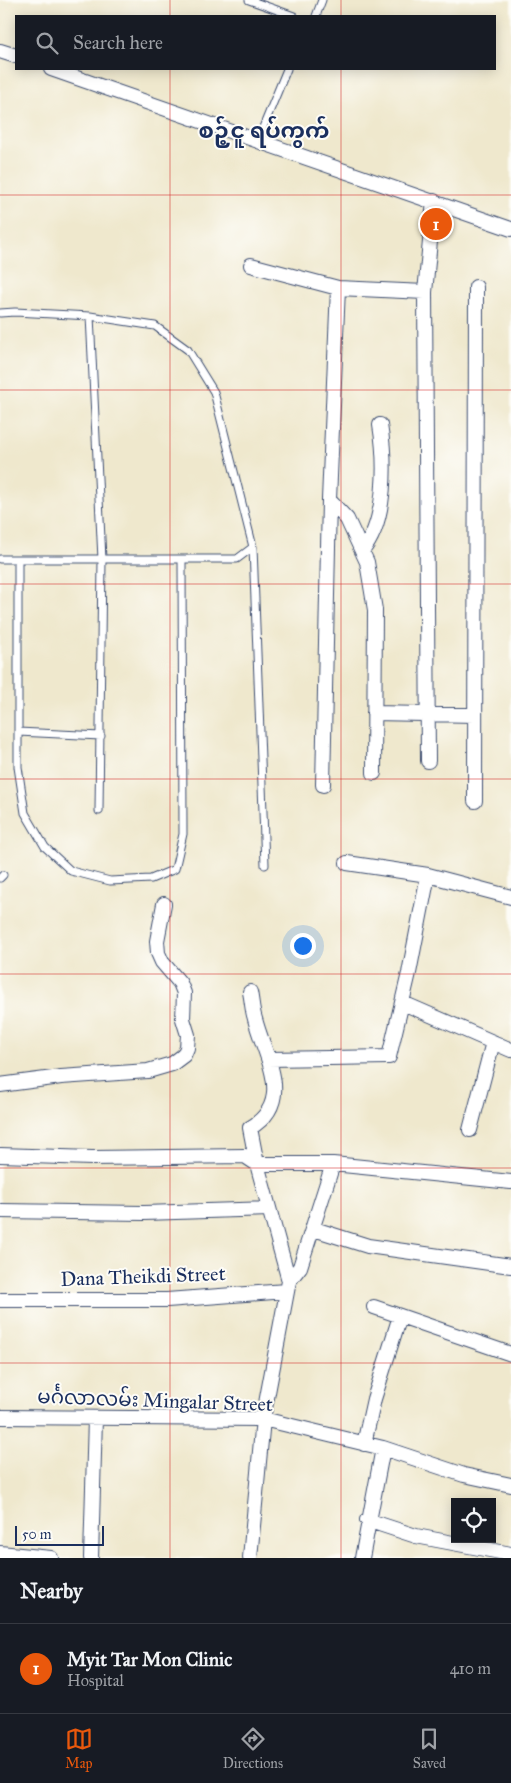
<!DOCTYPE html>
<html lang="en">
<head>
<meta charset="utf-8">
<style>
  :root { --surface:#171b24; --page:#20242c; --text:#f1f3f6; --muted:#9ea1a6; --line:#363941; --accent:#ea580c }
  body { margin:0; font-family:"IM FELL Great Primer","Noto Sans Myanmar",serif; background:var(--page); color:var(--text) }
  .controls { position:absolute; right:15px; bottom:15px; display:grid; overflow:hidden; border-radius:0px; box-shadow:0 2px 12px #0003 }
  .controls button { width:45px; height:45px; display:grid; place-items:center; padding:0; border:0; border-bottom:1px solid var(--line); background:var(--surface); color:var(--text); font:25px sans-serif }
  .scale { position:absolute; left:15px; bottom:12px; width:89px; box-sizing:border-box; padding-left:5px; border:2px solid #1b2f5e; border-top:0; font-size:14px; line-height:18px; white-space:nowrap; color:#1b2f5e; -webkit-text-stroke:4px #fdfcf7; paint-order:stroke }
  .you { position:absolute; left:302px; top:945px; width:18px; height:18px; margin:-12px; border:4px solid #fff; border-radius:50%; background:#1a73e8; box-shadow:0 0 0 8px #1a73e833 }
  .badge { display:grid; place-items:center; width:32px; height:32px; border-radius:50%; background:var(--accent); color:#fff; font-size:16px; font-weight:700 }
  .pin { position:absolute; translate:-50% -50%; border:2px solid #fff; box-shadow:0 1px 5px #0006 }
  .list { margin:0; padding:0; list-style:none }
  h2 { display:flex; justify-content:space-between; align-items:center; height:65px; margin:0; padding:0 20px; font-size:21px }
  h2 small { font-size:16px; font-weight:400; color:var(--muted) }
  .list li { display:grid; grid-template-columns:32px 1fr auto; gap:15px; align-items:center; box-sizing:border-box; height:90px; padding:0 20px; border-top:1px solid var(--line) }
  .list b { display:block; font-size:19px; white-space:nowrap }
  .list p { margin:0; font-size:16px; white-space:nowrap; color:var(--muted) }
  .list em { font-size:16px; font-style:normal; color:var(--muted) }
  .icon { flex:none; width:28px; height:28px; fill:none; stroke:currentColor; stroke-width:2; stroke-linecap:round; stroke-linejoin:round }
  .map { position:relative; flex:none; width:511px; height:1558px; overflow:hidden }
  .search { position:absolute; background:var(--surface); box-shadow:0 2px 12px #0003; left:15px; right:15px; top:15px; height:55px; display:flex; align-items:center; gap:12px; box-sizing:border-box; padding:0 18px; border-radius:0px; color:var(--muted); font-size:19px }
  .sheet { height:155px; background:var(--surface) }
  nav { display:flex; justify-content:space-around; align-items:center; box-sizing:border-box; height:70px; border-top:1px solid var(--line); background:var(--surface); font-size:14px; color:var(--muted) }
  nav a { display:grid; justify-items:center; gap:2px }
  nav .on { color:var(--accent) }
  .map>svg:first-child { display:block }
  .lines { fill:none; stroke-linecap:round; stroke-linejoin:round }
  .service-casing { stroke:#3b4b6f; stroke-width:9 }
  .minor-casing { stroke:#3b4b6f; stroke-width:16 }
  .service { stroke:#fff; stroke-width:7 }
  .minor { stroke:#fff; stroke-width:14 }
  .grid { fill:none; stroke:#d62828; stroke-width:1; stroke-opacity:0.55 }
  .labels { text-anchor:middle; dominant-baseline:central; stroke-width:4; stroke-linejoin:round; paint-order:stroke }
  .street-label { font-size:20px; fill:#1b2f5e; stroke:#fdfcf7 }
  .quarter-label { font-size:22px; font-weight:bold; fill:#1b2f5e; stroke:#fdfcf7 }
</style>
</head>
<body>
<div class="map">
<svg width="511" height="1558" viewBox="0 0 511 1558">
  <rect width="100%" height="100%" fill="#fdfcf7"/>
  <filter id="ink" filterUnits="userSpaceOnUse"><feTurbulence type="fractalNoise" baseFrequency=".02" numOctaves="2"/><feDisplacementMap in="SourceGraphic" scale="10" xChannelSelector="R" yChannelSelector="G"/><feConvolveMatrix kernelMatrix="1 2 1 2 8 2 1 2 1" color-interpolation-filters="sRGB"/></filter>
  <filter id="wash" filterUnits="userSpaceOnUse"><feTurbulence type="fractalNoise" baseFrequency=".0096" numOctaves="4" result="noise"/><feDisplacementMap in="SourceGraphic" scale="20" xChannelSelector="R" yChannelSelector="G"/><feGaussianBlur stdDeviation="1.12" result="paint"/><feColorMatrix in="noise" values="0 0 0 0 0 0 0 0 0 0 0 0 0 0 0 0 0 1.4 0 .05"/><feComposite in="paint" operator="in"/></filter>
  <g filter="url(#wash)">
    <rect width="100%" height="100%" fill="#efe8cd"/>
  </g>
  <g filter="url(#ink)">
    <g class="lines">
      <defs>
        <path id="service" d="M 249,0 L 294,16
          M 316,16 L 322,0
          M 257,142 L 287,69
          M 0,313 L 15,312 L 90,316
          M 0,559 L 237,559 L 253,547
          M 18,559 L 18,767 L 25,813 L 45,847 L 71,871 L 110,881 L 151,879 L 175,869 L 183,834 L 182,560
          M 18,732 L 101,736
          M 99,811 L 102,559 L 90,316 L 155,326 L 188,350 L 214,392 L 253,547 L 265,865
          M 0,878 L 3,875"/>
        <path id="minor" d="M 0,51 L 16,56
          M 51,69 L 511,229
          M 251,265 L 338,288
          M 329,500 L 347,519 L 367,562 L 375,610 L 374,773
          M 362,551 C 387,522 386,461 380,425
          M 374,713 L 475,715
          M 428,761 L 425,292 L 434,201
          M 323,785 L 329,500 L 338,288 L 425,292
          M 475,801 L 476,287
          M 347,863 L 428,875 L 511,897
          M 403,1003 L 511,1050
          M 269,1059 L 389,1057 L 409,973 L 428,875
          M 0,1085 L 61,1077 L 148,1071 L 172,1064 L 184,1055 L 187,1048 L 188,1035 L 183,1019 L 184,993 L 180,983 L 162,962 L 158,953 L 157,941 L 164,904
          M 470,1130 L 493,1042
          M 0,1155 L 92,1158 L 245,1156 L 257,1164 L 333,1164 L 511,1182
          M 0,1211 L 144,1213 L 269,1209
          M 314,1229 L 368,1246 L 511,1266
          M 289,1281 L 300,1267 L 333,1164
          M 0,1300 L 167,1300 L 286,1291
          M 374,1307 L 511,1354
          M 0,1417 L 263,1419 L 383,1448 L 464,1475 L 511,1485
          M 364,1444 L 374,1399 L 400,1316
          M 367,1520 L 416,1536 L 511,1554
          M 0,1553 L 51,1558
          M 91,1558 L 95,1418
          M 250,1558 L 263,1419 L 289,1281 L 257,1164 L 250,1128 C 296,1101 264,1056 255,1019 C 252,1010 252,1001 250,992
          M 362,1558 L 383,1448"/>
      </defs>
      <use href="#service" class="service-casing"/>
      <use href="#minor" class="minor-casing"/>
      <use href="#service" class="service"/>
      <use href="#minor" class="minor"/>
    </g>
  </g>
  <path class="grid" d="M 170,0 L 170,16M 341,0 L 341,16M 170,69 L 170,1558M 341,69 L 341,1558M 0,195 L 511,195M 0,390 L 511,390M 0,584 L 511,584M 0,779 L 511,779M 0,974 L 511,974M 0,1168 L 511,1168M 0,1363 L 511,1363"/>
  <g class="labels">
    <g class="street-label">
      <text transform="translate(143 1276) rotate(-2)">Dana Theikdi Street</text>
      <text transform="translate(155 1400) rotate(2)">မင်္ဂလာလမ်း Mingalar Street</text>
    </g>
    <g class="quarter-label">
      <text x="264" y="130">စဉ့်ငူ ရပ်ကွက်</text>
    </g>
  </g>
</svg>
<div class="controls">
<button><svg class="icon" aria-label="locate" viewBox="0 0 24 24"><circle cx="12" cy="12" r="6"/><path d="M12 2v4M12 18v4M2 12h4M18 12h4"/></svg></button>
</div>
<div class="scale">50 m</div>
<div class="you"></div>
<div class="pin badge" style="left:436px;top:224px">1</div>
<div class="search"><svg class="icon" aria-label="search" viewBox="0 0 24 24"><circle cx="10" cy="10" r="6"/><path d="M15 15l6 6"/></svg>Search here</div>
</div>
<section class="sheet">
<h2>Nearby<small></small></h2>
<ul class="list">
<li><span class="badge">1</span><div><b>Myit Tar Mon Clinic</b><p>Hospital</p></div><em>410 m</em></li>
</ul>
</section>
<nav>
<a class="on"><svg class="icon" aria-label="map" viewBox="0 0 24 24"><path d="M3 6l6-2 6 2 6-2v14l-6 2-6-2-6 2zM9 4v14M15 6v14"/></svg>Map</a>
<a><svg class="icon" aria-label="directions" viewBox="0 0 24 24"><path d="M12 3l9 9-9 9-9-9zM9 14v-3h6M13 9l2 2-2 2"/></svg>Directions</a>
<a><svg class="icon" aria-label="saved" viewBox="0 0 24 24"><path d="M7 4h10v16l-5-4-5 4z"/></svg>Saved</a>
</nav>
</body>
</html>
